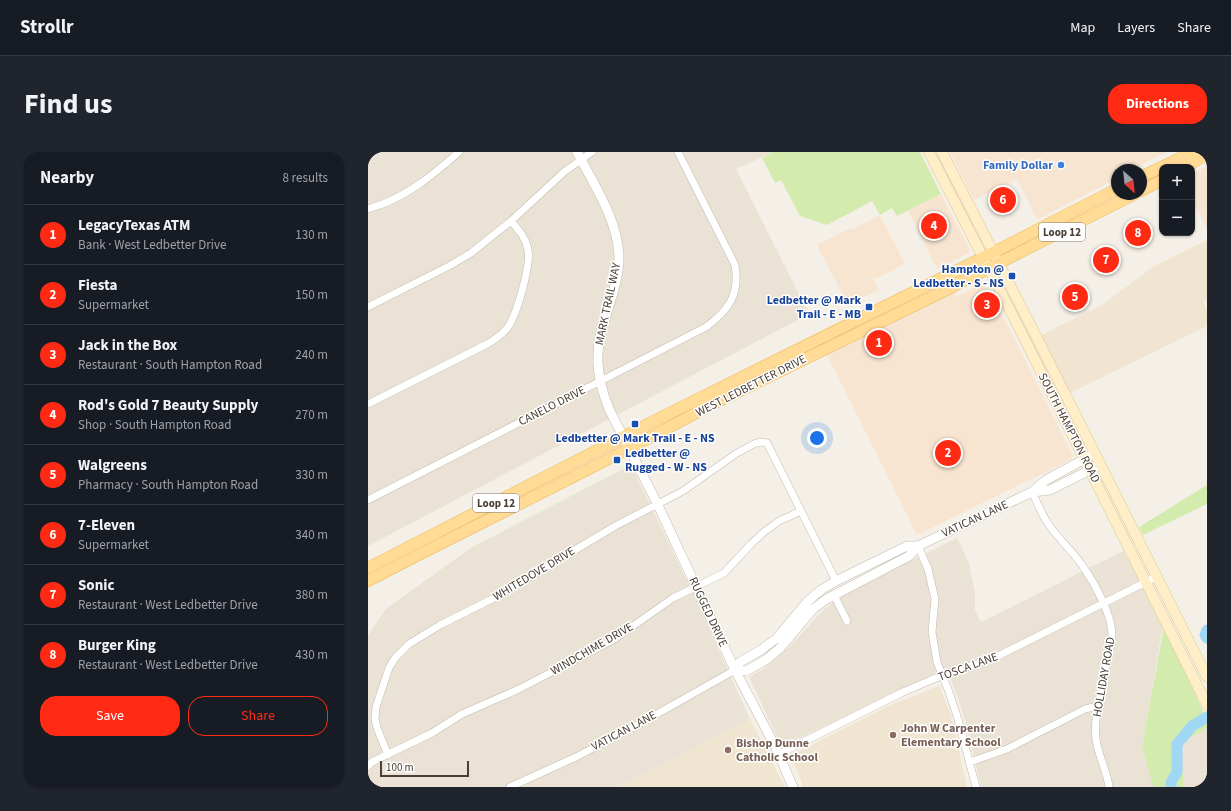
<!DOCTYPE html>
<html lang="en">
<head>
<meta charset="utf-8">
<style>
  :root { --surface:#171b24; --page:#20242c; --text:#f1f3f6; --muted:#9ea1a6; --line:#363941; --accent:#ff2a14 }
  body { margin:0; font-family:"Source Sans 3",sans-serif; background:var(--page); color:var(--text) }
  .controls { position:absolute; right:12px; top:12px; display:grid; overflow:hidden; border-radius:8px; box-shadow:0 1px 3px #0004 }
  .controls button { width:36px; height:36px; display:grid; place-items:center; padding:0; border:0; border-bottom:1px solid var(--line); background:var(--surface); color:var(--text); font:20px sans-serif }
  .compass { position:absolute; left:743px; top:12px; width:36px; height:36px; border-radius:50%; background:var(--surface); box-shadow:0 1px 3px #0004; rotate:153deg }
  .scale { position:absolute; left:12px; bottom:10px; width:89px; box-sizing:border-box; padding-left:4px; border:2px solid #494036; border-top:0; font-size:11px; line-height:14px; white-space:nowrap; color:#494036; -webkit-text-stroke:3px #fff; paint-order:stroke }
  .you { position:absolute; left:449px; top:286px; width:14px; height:14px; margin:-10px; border:3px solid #fff; border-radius:50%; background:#1a73e8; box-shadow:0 0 0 6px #1a73e833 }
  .badge { display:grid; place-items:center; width:26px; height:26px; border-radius:50%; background:var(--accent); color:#fff; font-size:13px; font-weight:700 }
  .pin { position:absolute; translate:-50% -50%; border:2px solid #fff; box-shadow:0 1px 4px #0006 }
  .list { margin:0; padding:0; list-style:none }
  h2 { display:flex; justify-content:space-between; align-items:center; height:52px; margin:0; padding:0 16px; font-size:17px }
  h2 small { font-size:13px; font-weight:400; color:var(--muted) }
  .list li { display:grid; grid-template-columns:26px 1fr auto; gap:12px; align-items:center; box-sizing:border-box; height:60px; padding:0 16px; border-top:1px solid var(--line) }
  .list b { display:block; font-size:15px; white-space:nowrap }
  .list p { margin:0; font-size:13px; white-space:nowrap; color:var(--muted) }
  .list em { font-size:13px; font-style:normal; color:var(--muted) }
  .actions { display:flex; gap:8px; padding:12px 16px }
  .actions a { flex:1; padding:9px 0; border:1px solid var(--accent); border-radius:16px; text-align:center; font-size:14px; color:var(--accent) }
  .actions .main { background:var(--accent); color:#fff }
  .map { position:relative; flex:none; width:839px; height:635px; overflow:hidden; border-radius:16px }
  header { display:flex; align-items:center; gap:24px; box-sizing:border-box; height:56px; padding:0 20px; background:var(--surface); border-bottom:1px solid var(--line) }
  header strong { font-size:19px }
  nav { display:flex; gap:22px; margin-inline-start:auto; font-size:14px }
  .intro { display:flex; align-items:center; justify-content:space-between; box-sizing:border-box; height:96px; padding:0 24px }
  h1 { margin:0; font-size:28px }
  .button { padding:10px 18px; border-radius:16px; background:var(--accent); color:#fff; font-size:14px; font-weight:700 }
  main { display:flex; gap:24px; padding:0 24px }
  aside { flex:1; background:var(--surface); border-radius:16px; box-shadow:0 1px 3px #0004 }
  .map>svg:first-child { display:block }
  .residential { fill:#e9e2d5 }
  .commercial { fill:#f8e5d1 }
  .education { fill:#efe5d0 }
  .green { fill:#d3ecae }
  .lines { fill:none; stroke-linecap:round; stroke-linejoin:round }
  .river { stroke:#a0d7f5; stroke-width:11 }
  .minor-casing { stroke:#c4baac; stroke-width:8 }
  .tertiary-casing { stroke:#c4baac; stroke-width:10 }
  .secondary-casing { stroke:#dbc596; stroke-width:11 }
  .primary-casing { stroke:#ecb95e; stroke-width:12 }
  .minor { stroke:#fff; stroke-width:7 }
  .tertiary { stroke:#fff; stroke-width:9 }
  .secondary { stroke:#ffeec7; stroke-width:10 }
  .primary { stroke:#ffdb96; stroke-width:11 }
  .shop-dot { fill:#3f7fe0; stroke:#fff; stroke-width:1.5 }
  .transit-dot { fill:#1a4fb4; stroke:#fff; stroke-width:1.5 }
  .education-dot { fill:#8d6e63; stroke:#fff; stroke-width:1.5 }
  .labels { text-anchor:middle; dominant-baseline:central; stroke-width:3; stroke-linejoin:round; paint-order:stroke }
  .shield { fill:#fff; stroke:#807972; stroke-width:1 }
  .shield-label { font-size:11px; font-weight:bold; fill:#494036 }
  .shop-label { font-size:12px; font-weight:bold; fill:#366cbe; stroke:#fff; text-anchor:end }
  .transit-label { font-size:12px; font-weight:bold; fill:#164399; stroke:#fff; text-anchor:end }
  .street-label { font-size:12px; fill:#494036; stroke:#fff }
  .education-label { font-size:12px; font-weight:bold; fill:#785e54; stroke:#fff; text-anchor:start }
</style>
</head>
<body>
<header>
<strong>Strollr</strong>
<nav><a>Map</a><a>Layers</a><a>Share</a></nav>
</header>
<div class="intro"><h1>Find us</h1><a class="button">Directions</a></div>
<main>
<aside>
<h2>Nearby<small>8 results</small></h2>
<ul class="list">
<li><span class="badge">1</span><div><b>LegacyTexas ATM</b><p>Bank · West Ledbetter Drive</p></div><em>130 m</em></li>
<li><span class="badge">2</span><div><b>Fiesta</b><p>Supermarket</p></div><em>150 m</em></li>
<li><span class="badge">3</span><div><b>Jack in the Box</b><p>Restaurant · South Hampton Road</p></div><em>240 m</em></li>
<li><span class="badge">4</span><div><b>Rod's Gold 7 Beauty Supply</b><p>Shop · South Hampton Road</p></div><em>270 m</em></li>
<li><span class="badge">5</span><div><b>Walgreens</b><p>Pharmacy · South Hampton Road</p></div><em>330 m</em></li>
<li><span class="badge">6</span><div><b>7-Eleven</b><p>Supermarket</p></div><em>340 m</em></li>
<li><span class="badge">7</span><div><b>Sonic</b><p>Restaurant · West Ledbetter Drive</p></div><em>380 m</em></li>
<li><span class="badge">8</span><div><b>Burger King</b><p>Restaurant · West Ledbetter Drive</p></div><em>430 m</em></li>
</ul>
<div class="actions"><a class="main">Save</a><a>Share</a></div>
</aside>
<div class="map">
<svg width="839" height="635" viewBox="0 0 839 635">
  <rect width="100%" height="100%" fill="#f5f0e7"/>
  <path class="residential" d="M 0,0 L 405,0 L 368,17 L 441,162 L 0,394 Z
    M 263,313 L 333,458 L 382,567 L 250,635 L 0,635 L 0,483 L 18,457 L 104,395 Z
    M 589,386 L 601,411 L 607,442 L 607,458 L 613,470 L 755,399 L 796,468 L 774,594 L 785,635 L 613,635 L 598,571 L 589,543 L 578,516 L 417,593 L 412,591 L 381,525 L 395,517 L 426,490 L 455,458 L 479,440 Z
    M 839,576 L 839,635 L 816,635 L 812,592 Z"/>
  <path class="commercial" d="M 582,0 L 798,0 L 764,18 L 749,18 L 749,26 L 669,68 L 649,27 L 606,48 Z
    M 839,14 L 839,77 L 824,48 L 824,22 Z
    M 573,42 L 602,97 L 601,101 L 569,117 L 540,59 Z
    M 512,63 L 537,112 L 508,127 L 507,125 L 505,126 L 511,138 L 480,153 L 449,93 L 482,76 L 483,78 Z
    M 616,131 L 644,182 L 705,304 L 704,307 L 549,383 L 459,203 L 587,140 L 589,144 Z"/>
  <path class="education" d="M 839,88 L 839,148 L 835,150 L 839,158 L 839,174 L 702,241 L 673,183 L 734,153 L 785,115 Z
    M 571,534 L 583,563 L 599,635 L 435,635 L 432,625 L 422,604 L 518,555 Z
    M 382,567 L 417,635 L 250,635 Z"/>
  <path class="green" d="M 405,0 L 552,0 L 573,42 L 529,64 L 524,56 L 512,63 L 504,49 L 459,73 L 432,64 L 413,28 L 407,31 L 394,6 Z
    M 839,333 L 839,352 L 775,383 L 771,375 Z
    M 796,474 L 839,568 L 839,576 L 812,592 L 816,635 L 785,635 L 774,594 Z"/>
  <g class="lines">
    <path class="river" d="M 839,478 L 837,483 L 839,486
      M 803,635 L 803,630 L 809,620 L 809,592 L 824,574 L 839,565"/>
    <defs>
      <path id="minor" d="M 0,57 C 36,47 64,24 91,0
        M 0,155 L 81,114 L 103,101 L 143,69 L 196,20 L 224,0
        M 0,252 L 121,191 C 128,186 135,182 140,175 C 149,162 163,113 160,98 C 158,86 150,77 143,69
        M 664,340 C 669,350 673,361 679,370 C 689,386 704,398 714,413 C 726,430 744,462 744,483 C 741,501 737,520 733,538 C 730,554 726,571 728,587 C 730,604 739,618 741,635
        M 0,348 L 338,175 C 361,158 372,142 367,113 L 310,0
        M 550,394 L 560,417 L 567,447 L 564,480 L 569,510 L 581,540 L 590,567 L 608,635
        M 466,443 L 479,469
        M 411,602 L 535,540 L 568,526 L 628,505 L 788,425
        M 20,603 L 9,576 L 7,567 L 8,555 L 21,516 L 27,506 L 41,492 L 72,473 L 128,445 L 249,373 L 315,339 L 369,301 L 388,291 L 395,290 L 399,291 L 468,429
        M 602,610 L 639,597 L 717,557 L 730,554
        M 0,614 L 4,610 L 64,581 L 94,562 L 151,537 L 245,488 L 305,446 L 356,421 L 383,392 L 396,380 L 411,369 L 433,359
        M 142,635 L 208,605 L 273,571 L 367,518"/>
      <path id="tertiary" d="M 209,0 C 226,33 249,66 251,104 C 251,123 245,142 239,160 C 226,196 227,222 241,257 L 289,351 L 367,518 L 408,596 L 425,635
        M 664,340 L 682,338 L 732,313
        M 550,394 L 539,394 L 468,429 L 453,438 L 440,449 L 409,486 L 393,498 L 372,510 L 367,518 L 378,519 L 399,507 L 412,496 L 445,457 L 457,448 L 541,404 L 550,394 L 664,340 L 678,328 L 726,302"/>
      <path id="secondary" d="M 561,0 L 646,166 L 839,553
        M 574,0 L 666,180 L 839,525"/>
      <path id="primary" d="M 794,15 L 825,0
        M 818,15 L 839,2
        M 773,25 L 794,15
        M 773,39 L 794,28
        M 0,416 L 286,269 L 626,100 L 749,37
        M 0,429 C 112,370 226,317 337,256 L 574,140 L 767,42"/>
    </defs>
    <use href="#minor" class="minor-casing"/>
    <use href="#tertiary" class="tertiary-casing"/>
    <use href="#secondary" class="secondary-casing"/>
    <use href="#primary" class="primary-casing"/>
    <use href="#minor" class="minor"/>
    <use href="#tertiary" class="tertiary"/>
    <use href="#secondary" class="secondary"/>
    <use href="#primary" class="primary"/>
  </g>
  <circle class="shop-dot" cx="693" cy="13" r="4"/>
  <g class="transit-dot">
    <rect x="640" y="120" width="8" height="8" rx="2"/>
    <rect x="497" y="151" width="8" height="8" rx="2"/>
    <rect x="263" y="268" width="8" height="8" rx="2"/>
    <rect x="245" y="304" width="8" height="8" rx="2"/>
  </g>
  <g class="education-dot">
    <circle cx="525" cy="583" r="4"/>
    <circle cx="360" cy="598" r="4"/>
  </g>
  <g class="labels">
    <g class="shield">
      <rect x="671" y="71" width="46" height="18" rx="3"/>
      <rect x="105" y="342" width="46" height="18" rx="3"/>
    </g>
    <g class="shield-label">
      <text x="694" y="80">Loop 12</text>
      <text x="128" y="351">Loop 12</text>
    </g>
    <g class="shop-label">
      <text x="685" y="13">Family Dollar</text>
    </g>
    <g class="transit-label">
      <text x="636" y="117">Hampton @<tspan x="636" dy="14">Ledbetter - S - NS</tspan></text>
      <text x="493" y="148">Ledbetter @ Mark<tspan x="493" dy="14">Trail - E - MB</tspan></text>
      <text x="267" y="286" text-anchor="middle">Ledbetter @ Mark Trail - E - NS</text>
      <text x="257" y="301" text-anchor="start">Ledbetter @<tspan x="257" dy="14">Rugged - W - NS</tspan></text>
    </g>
    <g class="street-label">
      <text transform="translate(240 152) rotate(-78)">MARK TRAIL WAY</text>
      <text transform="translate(383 234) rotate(-27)">WEST LEDBETTER DRIVE</text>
      <text transform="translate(184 254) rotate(-27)">CANELO DRIVE</text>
      <text transform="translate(701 276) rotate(63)">SOUTH HAMPTON ROAD</text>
      <text transform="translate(607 367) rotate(-25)">VATICAN LANE</text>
      <text transform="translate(166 422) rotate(-31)">WHITEDOVE DRIVE</text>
      <text transform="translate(340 460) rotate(65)">RUGGED DRIVE</text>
      <text transform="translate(224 497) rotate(-30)">WINDCHIME DRIVE</text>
      <text transform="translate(600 515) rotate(-20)">TOSCA LANE</text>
      <text transform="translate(736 525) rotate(-80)">HOLLIDAY ROAD</text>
      <text transform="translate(256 579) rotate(-28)">VATICAN LANE</text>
    </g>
    <g class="education-label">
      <text x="533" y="576">John W Carpenter<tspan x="533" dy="14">Elementary School</tspan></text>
      <text x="368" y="591">Bishop Dunne<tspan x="368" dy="14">Catholic School</tspan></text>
    </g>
  </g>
</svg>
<div class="controls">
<button>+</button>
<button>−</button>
</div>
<svg class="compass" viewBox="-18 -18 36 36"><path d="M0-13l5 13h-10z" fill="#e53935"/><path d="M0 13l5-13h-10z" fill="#9ea1a6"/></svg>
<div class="scale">100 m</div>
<div class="you"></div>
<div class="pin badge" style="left:511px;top:191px">1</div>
<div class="pin badge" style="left:580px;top:301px">2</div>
<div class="pin badge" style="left:619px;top:153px">3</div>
<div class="pin badge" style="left:566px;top:74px">4</div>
<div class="pin badge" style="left:707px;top:145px">5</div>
<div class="pin badge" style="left:635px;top:48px">6</div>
<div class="pin badge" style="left:738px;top:108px">7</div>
<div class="pin badge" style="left:770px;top:81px">8</div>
</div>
</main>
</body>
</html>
